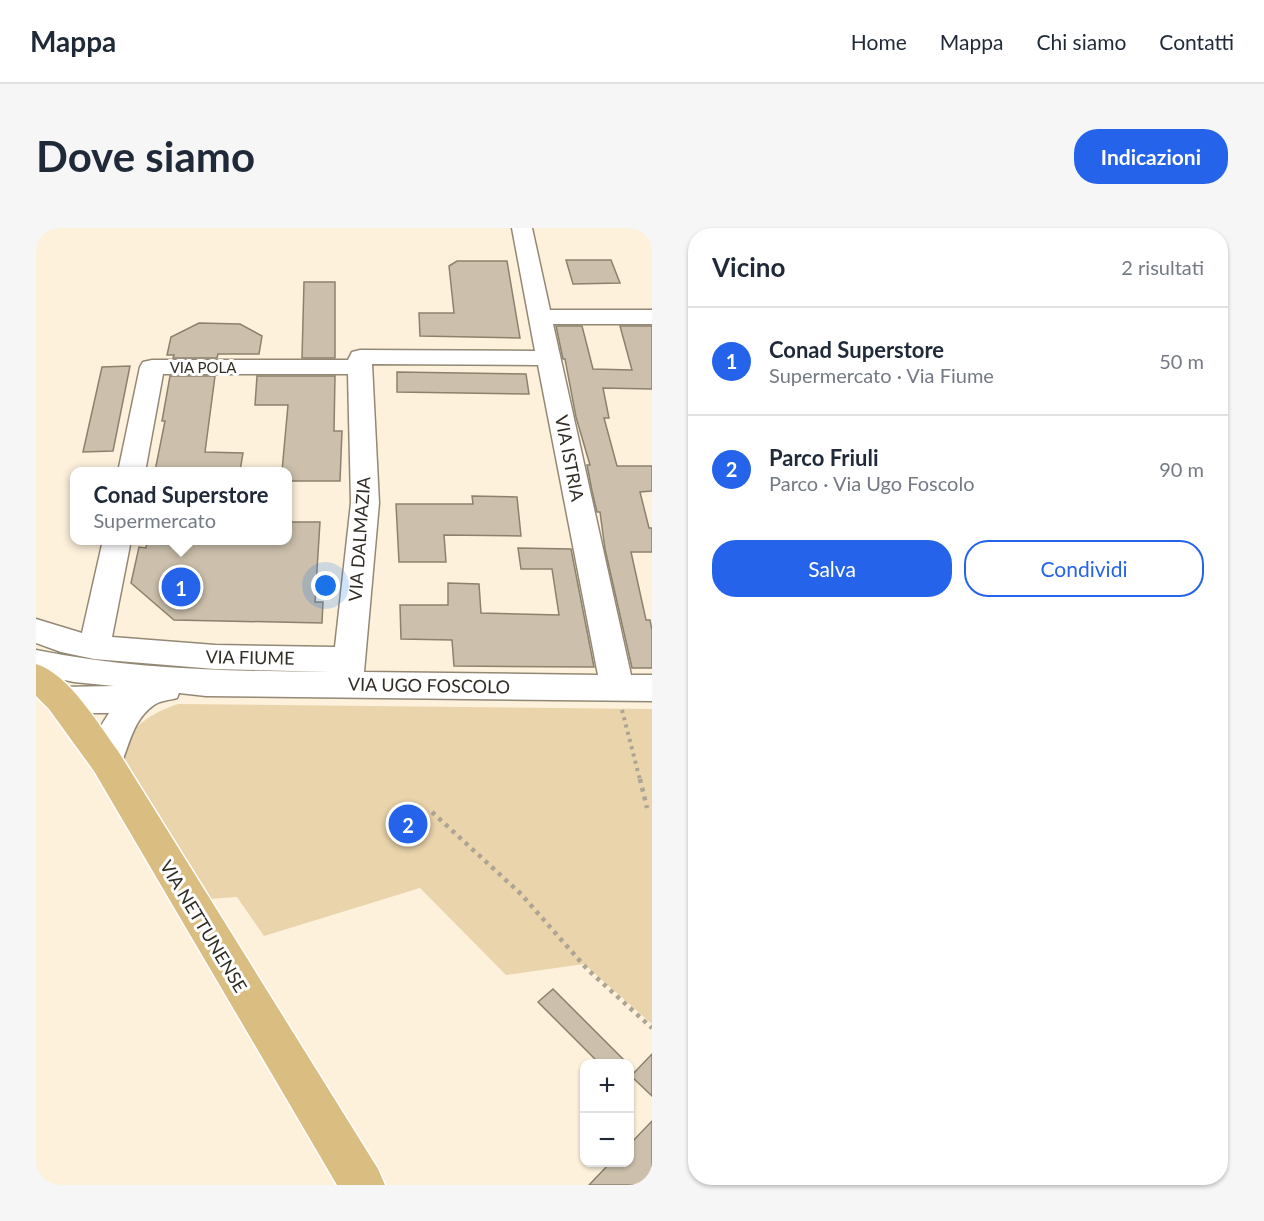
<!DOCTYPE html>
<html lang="it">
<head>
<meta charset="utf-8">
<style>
  :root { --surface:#fff; --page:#f6f6f7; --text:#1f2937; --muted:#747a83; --line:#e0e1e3; --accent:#2563eb }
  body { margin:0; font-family:Lato,sans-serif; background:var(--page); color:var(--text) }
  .controls { position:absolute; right:18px; bottom:18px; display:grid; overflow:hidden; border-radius:12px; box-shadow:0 2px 4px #0004 }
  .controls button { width:54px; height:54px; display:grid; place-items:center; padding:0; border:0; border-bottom:2px solid var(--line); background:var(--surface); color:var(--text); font:30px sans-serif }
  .you { position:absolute; left:290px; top:358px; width:21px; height:21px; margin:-15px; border:4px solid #fff; border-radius:50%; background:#1a73e8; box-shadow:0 0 0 9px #1a73e833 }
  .badge { display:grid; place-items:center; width:39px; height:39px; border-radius:50%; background:var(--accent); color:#fff; font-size:20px; font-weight:700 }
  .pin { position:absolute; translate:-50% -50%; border:3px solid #fff; box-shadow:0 2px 6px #0006 }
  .popup { position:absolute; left:34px; top:239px; width:222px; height:78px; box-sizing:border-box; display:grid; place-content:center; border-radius:12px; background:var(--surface); filter:drop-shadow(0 2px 4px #0005); font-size:20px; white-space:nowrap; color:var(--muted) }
  .popup b { font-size:22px; color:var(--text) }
  .popup::after { content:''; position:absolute; left:50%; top:100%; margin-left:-12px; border:12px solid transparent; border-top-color:var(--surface) }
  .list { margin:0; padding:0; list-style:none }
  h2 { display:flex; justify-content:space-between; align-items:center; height:78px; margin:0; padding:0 24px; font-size:26px }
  h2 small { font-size:20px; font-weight:400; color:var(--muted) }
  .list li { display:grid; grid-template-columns:39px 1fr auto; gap:18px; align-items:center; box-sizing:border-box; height:108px; padding:0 24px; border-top:2px solid var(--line) }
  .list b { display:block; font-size:22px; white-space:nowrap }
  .list p { margin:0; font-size:20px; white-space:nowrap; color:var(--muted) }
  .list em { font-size:20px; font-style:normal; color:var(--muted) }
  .actions { display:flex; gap:12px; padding:18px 24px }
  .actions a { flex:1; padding:14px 0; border:2px solid var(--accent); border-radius:24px; text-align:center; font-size:21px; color:var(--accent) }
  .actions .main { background:var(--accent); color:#fff }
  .map { position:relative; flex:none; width:616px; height:957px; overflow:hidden; border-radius:24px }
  header { display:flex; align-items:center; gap:36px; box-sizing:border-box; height:84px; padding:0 30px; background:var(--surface); border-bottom:2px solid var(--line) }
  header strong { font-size:28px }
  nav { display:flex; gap:33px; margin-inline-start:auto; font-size:21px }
  .intro { display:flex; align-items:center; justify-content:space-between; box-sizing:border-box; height:144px; padding:0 36px }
  h1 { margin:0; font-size:42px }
  .button { padding:15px 27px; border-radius:24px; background:var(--accent); color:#fff; font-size:21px; font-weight:700 }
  main { display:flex; gap:36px; padding:0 36px }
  aside { flex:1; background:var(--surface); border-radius:24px; box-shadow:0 2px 4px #0004 }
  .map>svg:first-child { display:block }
  .green { fill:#ead4ab }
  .building { fill:#ccc0ac; stroke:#8b816d; stroke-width:1.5 }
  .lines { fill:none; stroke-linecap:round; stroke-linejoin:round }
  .minor-casing { stroke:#938875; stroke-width:3 }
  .major-casing { stroke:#fff; stroke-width:3 }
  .path-far1 { stroke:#ada494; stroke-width:4; stroke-dasharray:3 4.5; stroke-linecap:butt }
  .path { stroke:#ada494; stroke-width:4.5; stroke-dasharray:4 5; stroke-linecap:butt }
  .minor { fill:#fff; fill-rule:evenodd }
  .major { fill:#d9bd81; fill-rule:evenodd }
  .labels { text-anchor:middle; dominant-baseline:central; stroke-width:6; stroke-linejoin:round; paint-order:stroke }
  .far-street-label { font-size:15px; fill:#312c24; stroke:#fff }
  .street-label { font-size:18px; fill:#312c24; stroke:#fff }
</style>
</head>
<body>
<header>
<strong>Mappa</strong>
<nav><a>Home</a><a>Mappa</a><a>Chi siamo</a><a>Contatti</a></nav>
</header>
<div class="intro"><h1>Dove siamo</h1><a class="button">Indicazioni</a></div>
<main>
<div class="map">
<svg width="616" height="957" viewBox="0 0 616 957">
  <rect width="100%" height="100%" fill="#fdf1dc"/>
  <path class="green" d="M 142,476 L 616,481 L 616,796 L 548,736 L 470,747 L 384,660 L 228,708 L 201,669 L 173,671 L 89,534 C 83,503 117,484 142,476 Z"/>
  <path class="building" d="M 530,32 L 575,32 L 584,55 L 537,56 Z
    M 421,33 L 471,33 L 484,110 L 384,108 L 383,85 L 418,85 L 413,38 Z
    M 268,54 L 299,54 L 299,130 L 266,130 Z
    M 163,95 L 204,96 L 226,108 L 223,126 L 182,126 L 181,130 L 137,130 L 138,127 L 131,127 L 135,109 Z
    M 520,98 L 546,98 L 557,141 L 596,142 L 584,98 L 616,98 L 616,161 L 567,160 L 573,190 L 568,190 L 581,238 L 616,238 L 616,263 L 604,264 L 613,300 L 616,300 L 616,324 L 595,324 L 610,392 L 614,392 L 616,402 L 616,440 L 596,440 L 569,321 L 564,284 L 561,284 L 556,263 L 551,237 L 554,237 L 540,189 L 529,131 L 527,131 Z
    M 94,138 L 77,223 L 47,224 L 66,139 Z
    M 361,144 L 490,146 L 493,166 L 361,164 Z
    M 134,148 L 179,148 L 169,224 L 207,225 L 204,243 L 119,243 L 129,193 L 126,193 Z
    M 221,148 L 299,148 L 298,203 L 306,203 L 304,253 L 252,253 L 252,243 L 246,243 L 252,177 L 219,177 Z
    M 436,268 L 481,269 L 485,308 L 408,307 L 410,334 L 363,334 L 360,276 L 437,276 Z
    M 252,294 L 284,294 L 279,374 L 287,374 L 286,395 L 138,392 L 95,355 L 103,319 L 110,320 L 111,312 L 252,312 Z
    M 482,320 L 535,321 L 558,439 L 418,438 L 416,412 L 365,411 L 364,377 L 412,377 L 412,355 L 443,356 L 445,385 L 523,387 L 516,341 L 485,341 Z
    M 517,761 L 592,836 L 564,836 L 502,774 Z
    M 616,826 L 616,868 L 595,848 Z
    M 616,893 L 616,957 L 553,957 L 575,934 L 594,934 L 594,916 Z"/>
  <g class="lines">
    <defs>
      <path id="minor" d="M 476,0 L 496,0 L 514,82 L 616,82 L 616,96 L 517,96 L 595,447 L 616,447 L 616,473 L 170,468 L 143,465 L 141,470 C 134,472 123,473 118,477 C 95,493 93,521 82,543 L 70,547 L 58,543 C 48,524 62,502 73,485 L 25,485 L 13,481 L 9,472 L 13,463 L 25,459 L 78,458 L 38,454 L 0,446 L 0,422 C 97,442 197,443 296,444 L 179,441 L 58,431 L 25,424 L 0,415 L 0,391 L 46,405 L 67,312 L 95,312 L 76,409 L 179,417 L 299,419 L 315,275 L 312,146 L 127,146 L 109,244 L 82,244 L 104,139 L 107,134 L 116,132 L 312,132 L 316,124 L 324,122 L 499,123 ZM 336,136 L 502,137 L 562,447 L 328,444 L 343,275 Z"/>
      <path id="major" d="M 0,436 C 33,446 62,496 82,523 L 342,941 L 349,957 L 301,957 L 58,543 L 13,481 L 0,468 Z"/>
    </defs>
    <use href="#minor" class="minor-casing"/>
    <use href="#major" class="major-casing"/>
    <path class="path-far1" d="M 586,482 L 604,552"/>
    <path class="path" d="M 604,551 L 611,580
      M 396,584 L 485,666 L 551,741 L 616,800"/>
    <use href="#minor" class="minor"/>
    <use href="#major" class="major"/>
  </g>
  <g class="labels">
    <g class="far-street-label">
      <text x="167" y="139">VIA POLA</text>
    </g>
    <g class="street-label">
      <text transform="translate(534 230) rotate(79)">VIA ISTRIA</text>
      <text transform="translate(323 311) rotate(-86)">VIA DALMAZIA</text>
      <text transform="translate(214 429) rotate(1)">VIA FIUME</text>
      <text transform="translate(393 457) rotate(1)">VIA UGO FOSCOLO</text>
      <text transform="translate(168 698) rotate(59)">VIA NETTUNENSE</text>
    </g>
  </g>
</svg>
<div class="controls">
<button>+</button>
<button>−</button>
</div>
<div class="you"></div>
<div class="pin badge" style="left:145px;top:359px">1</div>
<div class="popup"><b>Conad Superstore</b>Supermercato</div>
<div class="pin badge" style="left:372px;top:596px">2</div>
</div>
<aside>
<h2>Vicino<small>2 risultati</small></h2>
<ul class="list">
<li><span class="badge">1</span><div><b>Conad Superstore</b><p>Supermercato · Via Fiume</p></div><em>50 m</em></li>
<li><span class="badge">2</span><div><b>Parco Friuli</b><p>Parco · Via Ugo Foscolo</p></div><em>90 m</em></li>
</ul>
<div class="actions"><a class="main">Salva</a><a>Condividi</a></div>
</aside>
</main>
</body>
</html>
